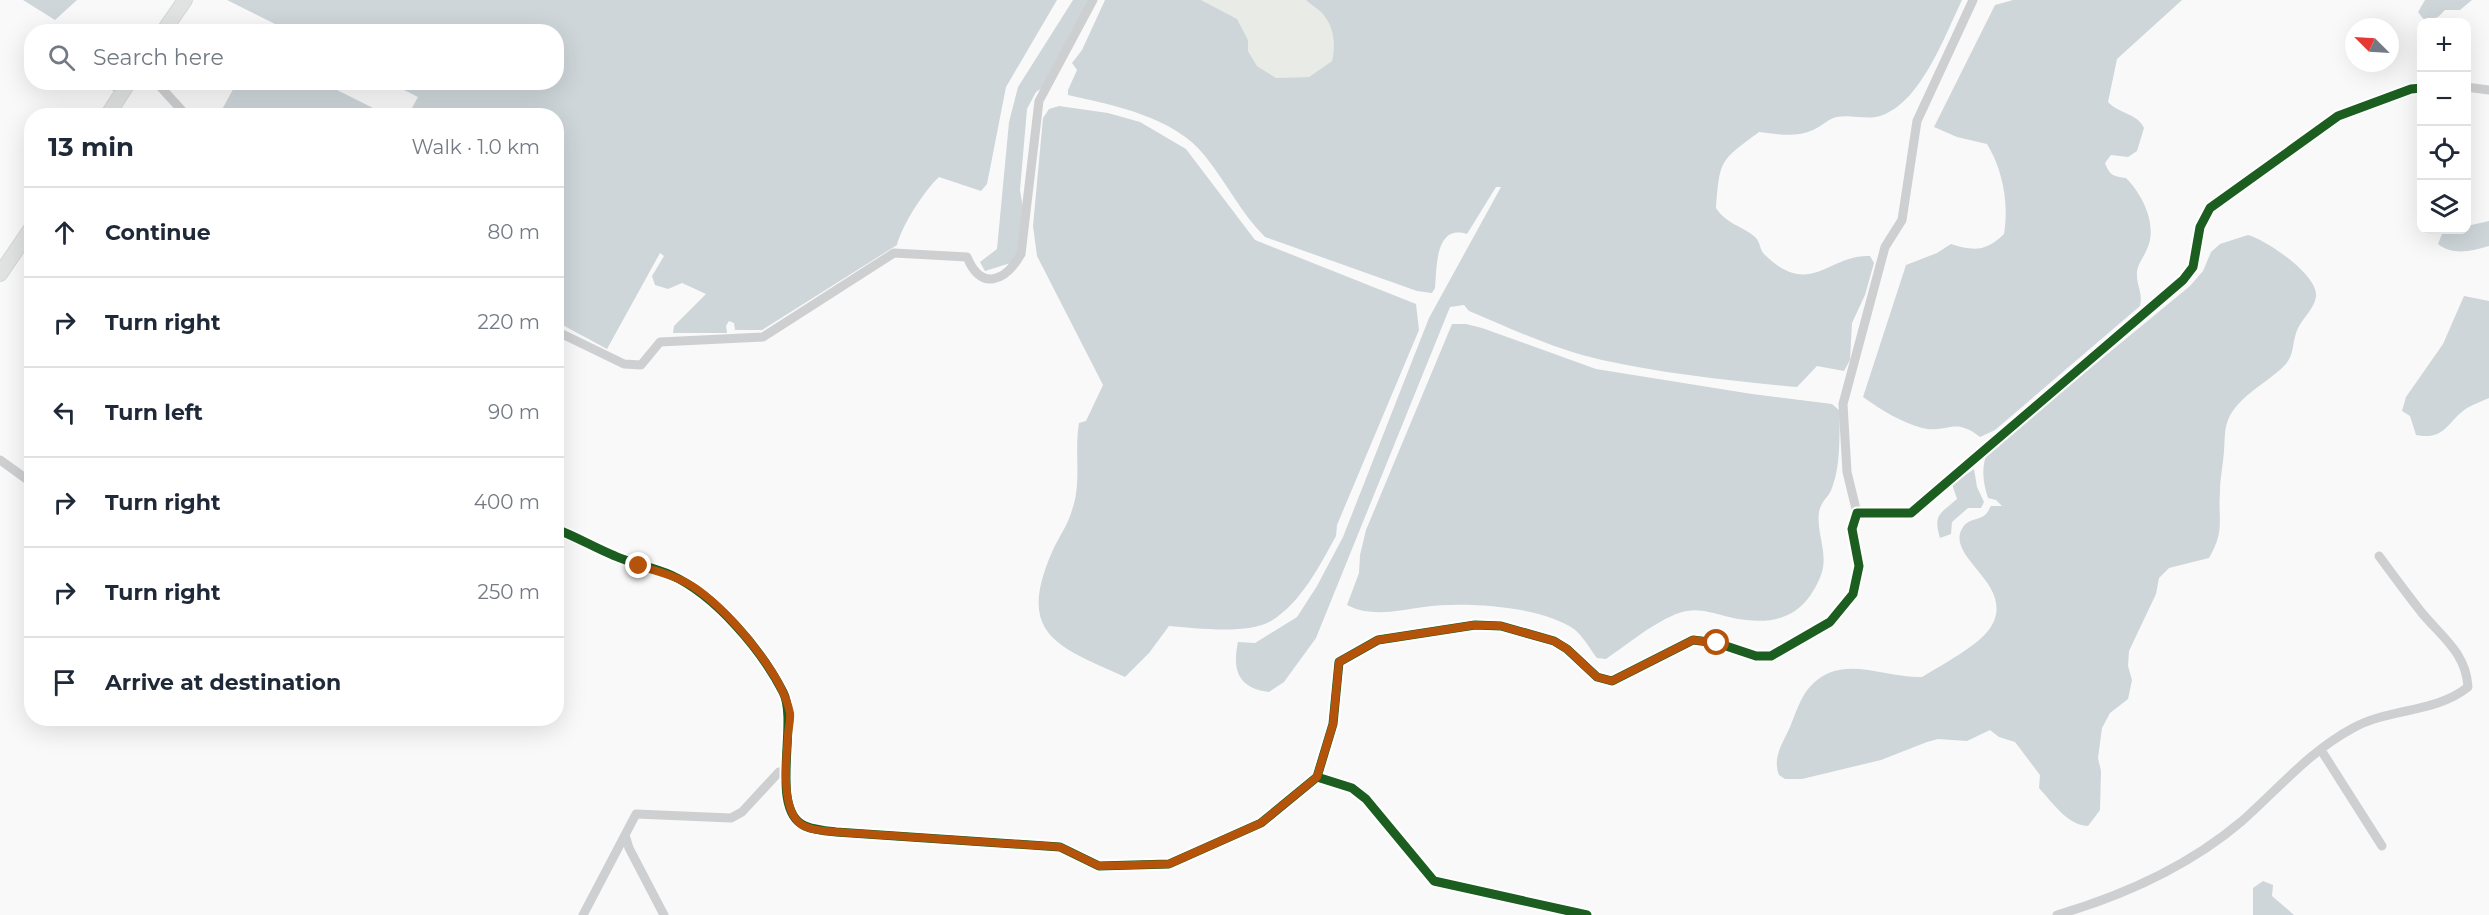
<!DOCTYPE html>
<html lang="en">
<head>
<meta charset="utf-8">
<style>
  :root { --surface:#fff; --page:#f2f2f3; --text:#1f2937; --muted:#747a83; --line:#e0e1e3 }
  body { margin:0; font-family:Montserrat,sans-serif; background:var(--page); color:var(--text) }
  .controls { position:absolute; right:18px; top:18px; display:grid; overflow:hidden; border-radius:12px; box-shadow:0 6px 24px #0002 }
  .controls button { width:54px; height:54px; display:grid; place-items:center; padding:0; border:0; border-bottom:2px solid var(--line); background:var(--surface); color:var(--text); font:30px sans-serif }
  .compass { position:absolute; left:2345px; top:18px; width:54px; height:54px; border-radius:50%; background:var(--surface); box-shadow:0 6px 24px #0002; rotate:294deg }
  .stop { position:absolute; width:18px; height:18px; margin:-14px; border:4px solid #b45309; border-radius:50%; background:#fff }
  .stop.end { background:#b45309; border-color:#fff; box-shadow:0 2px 6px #0008 }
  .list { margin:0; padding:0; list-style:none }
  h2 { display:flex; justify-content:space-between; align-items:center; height:78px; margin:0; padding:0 24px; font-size:26px }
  h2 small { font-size:20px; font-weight:400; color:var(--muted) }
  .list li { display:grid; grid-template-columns:39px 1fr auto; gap:18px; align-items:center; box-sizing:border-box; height:90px; padding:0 24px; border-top:2px solid var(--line) }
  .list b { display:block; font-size:22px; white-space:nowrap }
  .list em { font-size:20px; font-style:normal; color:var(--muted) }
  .icon { flex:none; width:33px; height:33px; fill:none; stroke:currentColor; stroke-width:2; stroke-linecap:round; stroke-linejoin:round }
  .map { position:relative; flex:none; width:2489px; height:915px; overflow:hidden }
  .search { position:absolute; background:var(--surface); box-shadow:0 6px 24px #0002; left:24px; top:24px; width:540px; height:66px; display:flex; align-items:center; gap:15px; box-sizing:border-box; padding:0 21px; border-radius:24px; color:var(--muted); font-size:22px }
  .panel { position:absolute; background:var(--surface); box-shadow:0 6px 24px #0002; left:24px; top:108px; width:540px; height:618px; border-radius:24px }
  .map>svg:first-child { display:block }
  .green { fill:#e8ebe6 }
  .water { fill:#ced6d9 }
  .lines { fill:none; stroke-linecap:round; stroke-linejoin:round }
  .primary-casing { stroke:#d5d6d7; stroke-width:16 }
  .minor { stroke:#cecfd0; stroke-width:9 }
  .primary { stroke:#e1e2e2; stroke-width:14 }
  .cycleway-casing { stroke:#fff; stroke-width:13 }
  .cycleway { stroke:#1b5e20; stroke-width:9 }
  .route { stroke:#b45309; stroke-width:8 }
</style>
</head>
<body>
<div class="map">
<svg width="2489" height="915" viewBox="0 0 2489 915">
  <rect width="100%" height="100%" fill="#f9f9f9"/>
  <path class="green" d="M 1201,0 L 1306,0 C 1312,6 1321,10 1325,17 C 1335,30 1335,46 1332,61 L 1309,77 L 1276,78 L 1257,66 L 1248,51 L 1248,40 L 1236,19 Z"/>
  <path class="water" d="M 23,0 L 77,0 L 55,20 Z
    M 227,0 L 1057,0 L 1006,87 L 987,184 L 981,191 L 939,177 C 924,191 902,225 897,245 L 762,330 L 735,330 L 734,323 L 729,321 L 726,326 L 727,333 L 673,333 L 674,326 L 706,294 L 682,283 L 668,289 L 655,285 L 652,276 L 664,256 L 660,253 L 607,349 L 557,322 L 556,116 L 408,115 L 418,97 L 390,83 L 556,82 L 556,32 L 289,31 Z
    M 1073,0 L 1092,0 L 1045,86 L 1036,92 L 1027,109 L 1020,190 L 1023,208 L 1017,261 L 985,271 L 980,262 L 997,249 L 1009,122 L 1018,87 Z
    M 1105,0 L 1201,0 L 1237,19 L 1248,40 L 1248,51 L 1257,66 L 1276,78 L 1309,77 L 1332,61 C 1335,47 1335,30 1325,17 C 1321,10 1312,6 1306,0 L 1962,0 C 1945,35 1922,100 1883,115 C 1868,121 1852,114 1837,117 C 1829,118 1821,127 1813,130 C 1796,138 1777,134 1759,132 C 1720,161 1720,159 1716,208 C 1727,225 1744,226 1756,238 C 1760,242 1760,250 1764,254 C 1810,300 1828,254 1870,256 L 1874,263 L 1865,295 L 1852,323 L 1850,360 L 1844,371 L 1817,366 L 1797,387 C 1732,381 1666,374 1602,360 C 1556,350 1512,329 1469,311 L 1464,305 L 1450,307 L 1316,638 L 1284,682 L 1269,692 C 1238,688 1232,670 1238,642 L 1255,643 L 1297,617 L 1317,586 L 1343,537 L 1429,318 L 1501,187 L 1496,187 L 1467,234 C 1435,224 1437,267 1435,288 L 1432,293 L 1417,291 L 1265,237 C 1241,213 1226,182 1205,156 C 1175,117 1113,105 1068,95 L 1068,90 L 1077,70 L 1072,63 L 1082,50 Z
    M 2013,0 L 2182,0 L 2117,59 L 2108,102 C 2119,114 2137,113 2144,128 L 2137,151 L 2128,157 L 2111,155 L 2105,163 C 2110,176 2113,176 2126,178 C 2143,195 2158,226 2147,249 C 2144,257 2136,266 2137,275 C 2137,287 2143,293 2140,306 L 1995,430 L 1980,437 C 1954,416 1947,434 1922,428 C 1901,422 1881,410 1863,397 L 1906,265 L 1937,253 L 1951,244 C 1973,251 1986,252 2004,234 C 2009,204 2003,170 1987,144 L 1957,137 L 1934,127 L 1995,5 Z
    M 2425,0 L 2472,0 L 2460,10 L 2445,10 L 2438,17 L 2425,21 L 2418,12 Z
    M 237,82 L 323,83 L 387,115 L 219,115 Z
    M 1059,106 L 1108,113 L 1140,122 L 1186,149 L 1255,240 L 1416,304 L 1419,330 L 1337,525 L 1336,536 C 1320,565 1301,603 1271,621 C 1248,635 1195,628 1169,626 L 1149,653 L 1125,677 C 1057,646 1016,635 1052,552 C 1058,538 1068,525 1072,510 C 1082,483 1074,452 1079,423 L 1086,421 L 1103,385 L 1037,256 L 1033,226 L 1043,118 L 1049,109 Z
    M 2489,221 L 2489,246 C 2472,251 2453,256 2438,244 L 2442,234 L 2466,230 L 2467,226 Z
    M 2248,235 C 2266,240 2319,275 2316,297 C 2314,310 2300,320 2296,333 C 2292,346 2294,356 2284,366 C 2267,383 2237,397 2228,420 C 2224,430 2225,440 2224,451 C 2223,465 2220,479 2220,492 C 2218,521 2225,531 2209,558 L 2169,568 L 2159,578 L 2156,594 L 2129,651 L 2128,666 L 2132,680 L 2128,699 L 2110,713 L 2102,728 L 2098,758 L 2101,771 L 2100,810 L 2088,826 C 2067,825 2053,803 2039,788 L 2040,775 L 2015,742 L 1999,737 L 1990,730 L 1967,741 L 1938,739 L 1927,742 L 1881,760 L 1802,779 L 1785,779 L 1779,775 C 1772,757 1783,743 1790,727 C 1795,715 1800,699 1808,689 C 1839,651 1882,678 1922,677 C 1941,665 1981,645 1992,625 C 2015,583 1943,557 1963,527 C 1969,518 1981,520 1986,514 C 1988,512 1989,509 1991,506 L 2002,506 L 1996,500 L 1988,498 C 1983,483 1981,468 1987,453 L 2190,286 L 2203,271 L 2211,252 L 2220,244 Z
    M 2464,296 L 2489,301 L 2489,398 C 2482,401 2474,404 2467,408 C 2447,421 2446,441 2416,435 L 2410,416 L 2402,411 L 2406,397 L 2443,344 Z
    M 1452,324 L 1466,324 L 1482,328 L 1596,369 L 1752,394 L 1832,404 L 1840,411 C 1839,436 1841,465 1832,488 C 1829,497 1821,501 1819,512 C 1816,533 1829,554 1821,575 C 1804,618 1775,626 1733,618 C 1714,614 1698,606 1679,613 C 1654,622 1628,644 1606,659 L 1597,658 C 1590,649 1583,636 1574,629 C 1541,606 1463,601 1424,607 C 1399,610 1372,618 1347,605 L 1359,573 L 1360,555 L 1366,530 Z
    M 1974,469 L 1977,487 L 1984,502 L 1981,508 L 1968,508 L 1952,522 L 1951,534 L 1940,538 C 1933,514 1940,514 1957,499 L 1952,484 Z
    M 2263,881 L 2273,885 L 2272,896 L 2294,915 L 2253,915 L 2253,888 Z"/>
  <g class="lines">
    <defs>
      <path id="primary" d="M 163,32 L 185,0
        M 107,116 L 129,82
        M 0,274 L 32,227"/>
    </defs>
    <use href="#primary" class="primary-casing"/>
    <path class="minor" d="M 108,82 L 123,92
      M 156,82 L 187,116
      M 2466,87 L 2489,90
      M 556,331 L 624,364 L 641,365 L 660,342 L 763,337 L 894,253 L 967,257 C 981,291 1005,282 1021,254 L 1039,101 L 1093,0
      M 0,460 L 32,483
      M 1857,513 L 1847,472 L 1843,404 L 1885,247 L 1902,220 L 1917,121 L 1973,0
      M 556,529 C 577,537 595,548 615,556 C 633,564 653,567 671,575 C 715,595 761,649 783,692 C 799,722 768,810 805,826 C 814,830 826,831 836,832 L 1060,847 L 1099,866 L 1169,864 L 1261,823 L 1317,777 L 1352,788 L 1366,799 L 1434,881 L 1587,915
      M 2321,750 L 2382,846
      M 1317,777 L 1333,724 L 1339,662 L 1378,640 L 1475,625 L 1501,626 L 1554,641 L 1567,649 L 1597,677 L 1612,681 L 1693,640 L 1717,643 L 1756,656 L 1771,656 L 1830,622 L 1853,594 L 1859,566 L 1852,529 L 1857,513 L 1911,513 L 2183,280 L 2193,267 L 2200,227 L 2210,208 L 2338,116 L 2411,89 L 2422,88
      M 625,835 L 629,848 L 664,915
      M 583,915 L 636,814 L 731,818 L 742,812 L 779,772 L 786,771
      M 2057,915 C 2122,896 2189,866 2242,821 C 2278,789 2310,751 2353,728 C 2389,708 2436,713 2468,687 C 2466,653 2442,637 2422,613 C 2407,594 2393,575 2379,556"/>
    <use href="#primary" class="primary"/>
    <defs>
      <path id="cycleway" d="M 556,529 C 577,537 595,548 615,556 C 633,564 653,567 671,575 C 715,595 761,649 783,692 C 799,722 768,810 805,826 C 814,830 826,831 836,832 L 1060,847 L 1099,866 L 1169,864 L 1261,823 L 1317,777 L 1352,788 L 1366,799 L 1434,881 L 1587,915
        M 1317,777 L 1333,724 L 1339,662 L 1378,640 L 1475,625 L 1501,626 L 1554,641 L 1567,649 L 1597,677 L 1612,681 L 1693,640 L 1717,643 L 1756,656 L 1771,656 L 1830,622 L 1853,594 L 1859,566 L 1852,529 L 1857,513 L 1911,513 L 2183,280 L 2193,267 L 2200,227 L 2210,208 L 2338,116 L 2411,89 L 2422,88"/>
    </defs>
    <use href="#cycleway" class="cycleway-casing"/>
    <use href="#cycleway" class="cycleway"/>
  </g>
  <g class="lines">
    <path class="route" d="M 639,566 C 660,572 680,577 698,590 C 731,614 782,674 790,713 C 791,721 788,729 788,736 C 786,758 780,815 804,826 C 814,831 826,831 836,832 L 1060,847 L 1099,866 L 1169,864 L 1261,823 L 1317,777 L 1333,724 L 1339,662 L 1378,640 L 1475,625 L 1501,626 L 1554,641 L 1567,649 L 1597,677 L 1612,681 L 1693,640 L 1717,643"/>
  </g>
</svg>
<div class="controls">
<button>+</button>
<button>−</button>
<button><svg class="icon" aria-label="locate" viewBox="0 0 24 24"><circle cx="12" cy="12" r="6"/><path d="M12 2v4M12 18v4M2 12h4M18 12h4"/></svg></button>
<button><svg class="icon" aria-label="layers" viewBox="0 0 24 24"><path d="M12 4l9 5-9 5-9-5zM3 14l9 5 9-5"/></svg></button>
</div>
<svg class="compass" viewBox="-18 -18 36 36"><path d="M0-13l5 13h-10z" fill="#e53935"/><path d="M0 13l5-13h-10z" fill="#747a83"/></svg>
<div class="stop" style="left:1717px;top:643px"></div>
<div class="stop end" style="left:639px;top:566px"></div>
<div class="search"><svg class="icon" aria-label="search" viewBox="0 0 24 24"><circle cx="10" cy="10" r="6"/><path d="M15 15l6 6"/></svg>Search here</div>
<section class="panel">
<h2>13 min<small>Walk · 1.0 km</small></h2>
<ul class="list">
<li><svg class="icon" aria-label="ahead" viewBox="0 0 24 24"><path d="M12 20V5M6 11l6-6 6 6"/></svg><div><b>Continue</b></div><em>80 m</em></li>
<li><svg class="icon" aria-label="right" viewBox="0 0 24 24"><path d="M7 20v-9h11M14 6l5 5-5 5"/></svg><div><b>Turn right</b></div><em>220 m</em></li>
<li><svg class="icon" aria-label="left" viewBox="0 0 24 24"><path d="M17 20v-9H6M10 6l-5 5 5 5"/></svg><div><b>Turn left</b></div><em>90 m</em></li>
<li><svg class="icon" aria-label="right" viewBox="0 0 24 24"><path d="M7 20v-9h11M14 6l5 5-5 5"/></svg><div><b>Turn right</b></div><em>400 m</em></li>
<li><svg class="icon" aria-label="right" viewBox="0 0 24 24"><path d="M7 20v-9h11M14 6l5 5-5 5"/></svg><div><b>Turn right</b></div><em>250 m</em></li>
<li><svg class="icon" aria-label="arrive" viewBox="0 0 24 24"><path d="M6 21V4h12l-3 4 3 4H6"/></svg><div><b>Arrive at destination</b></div></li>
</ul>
</section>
</div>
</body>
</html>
